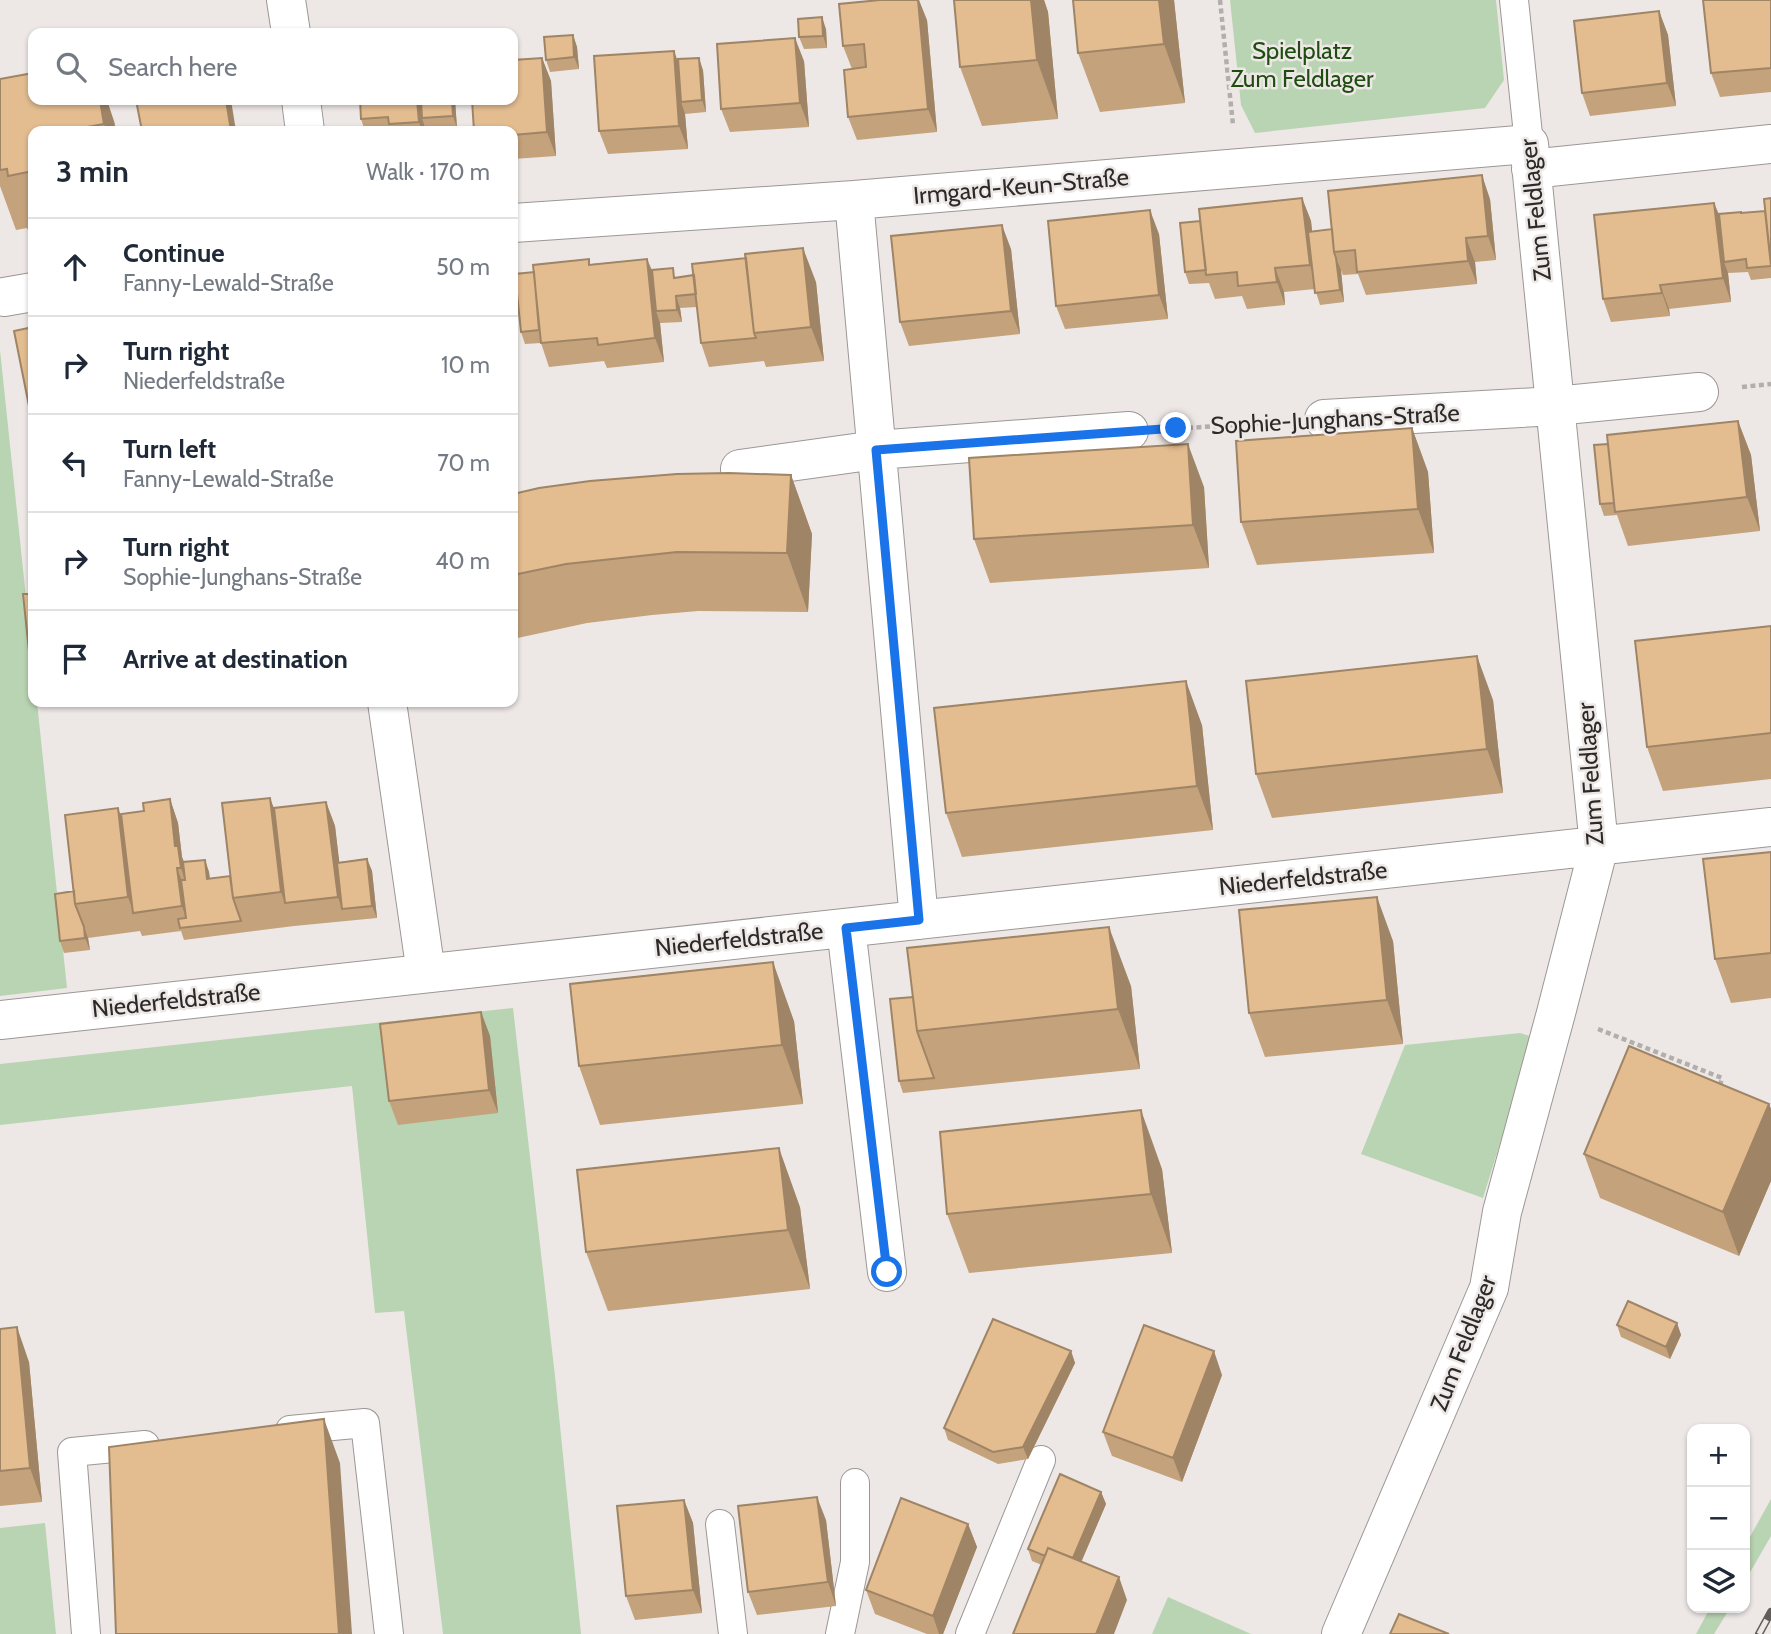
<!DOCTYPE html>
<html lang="en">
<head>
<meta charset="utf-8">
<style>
  :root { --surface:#fff; --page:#f2f2f3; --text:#1f2937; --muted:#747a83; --line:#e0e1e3 }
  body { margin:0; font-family:Cabin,sans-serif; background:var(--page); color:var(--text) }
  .controls { position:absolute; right:21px; bottom:21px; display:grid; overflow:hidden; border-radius:14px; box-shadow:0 2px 5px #0004 }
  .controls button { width:63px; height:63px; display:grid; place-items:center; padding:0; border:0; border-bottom:2px solid var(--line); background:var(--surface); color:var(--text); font:35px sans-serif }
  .stop { position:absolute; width:21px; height:21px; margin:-16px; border:5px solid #1a73e8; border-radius:50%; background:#fff }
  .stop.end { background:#1a73e8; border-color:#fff; box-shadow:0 2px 7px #0008 }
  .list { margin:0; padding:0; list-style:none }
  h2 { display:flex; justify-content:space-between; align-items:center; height:91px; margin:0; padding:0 28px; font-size:30px }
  h2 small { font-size:23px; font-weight:400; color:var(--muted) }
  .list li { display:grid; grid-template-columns:46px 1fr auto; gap:21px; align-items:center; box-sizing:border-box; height:98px; padding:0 28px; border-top:2px solid var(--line) }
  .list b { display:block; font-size:26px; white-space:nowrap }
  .list p { margin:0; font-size:23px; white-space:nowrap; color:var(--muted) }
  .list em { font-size:23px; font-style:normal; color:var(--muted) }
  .icon { flex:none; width:38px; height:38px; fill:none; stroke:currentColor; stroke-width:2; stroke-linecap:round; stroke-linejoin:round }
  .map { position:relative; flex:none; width:1771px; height:1634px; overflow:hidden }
  .search { position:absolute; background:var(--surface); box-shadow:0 2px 5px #0004; left:28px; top:28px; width:490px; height:77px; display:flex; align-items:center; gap:18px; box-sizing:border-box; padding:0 24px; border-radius:14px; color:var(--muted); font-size:26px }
  .panel { position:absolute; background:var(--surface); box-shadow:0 2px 5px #0004; left:28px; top:126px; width:490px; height:581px; border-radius:14px }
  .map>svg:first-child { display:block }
  .green { fill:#b9d4b2 }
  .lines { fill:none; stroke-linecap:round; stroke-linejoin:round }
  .lane-casing { stroke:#9c9795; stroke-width:30 }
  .street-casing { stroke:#9c9795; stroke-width:40 }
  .path { stroke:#b2aeac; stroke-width:4.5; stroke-dasharray:5 3.5; stroke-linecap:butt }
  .lane { stroke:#fff; stroke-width:28 }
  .street { stroke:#fff; stroke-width:38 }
  .rail-casing { stroke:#605d5c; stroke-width:8 }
  .rail { stroke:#ede8e6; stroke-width:5; stroke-dasharray:16; stroke-linecap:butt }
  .wall { fill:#c3a27c }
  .shaded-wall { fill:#9f8465 }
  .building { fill:#e3bc90; stroke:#9f8465; stroke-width:2 }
  .route { stroke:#1a73e8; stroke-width:9 }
  .labels { text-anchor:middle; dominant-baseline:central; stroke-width:5; stroke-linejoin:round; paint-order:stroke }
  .park-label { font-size:24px; fill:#1f4d11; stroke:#ede8e6 }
  .street-label { font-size:24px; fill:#2c2a29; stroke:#ede8e6 }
</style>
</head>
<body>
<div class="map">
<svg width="1771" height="1634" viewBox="0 0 1771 1634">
  <rect width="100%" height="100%" fill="#ede8e6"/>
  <path class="green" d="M 1230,0 L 1496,0 L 1504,80 L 1485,108 L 1255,133 L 1241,105 Z
    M 0,350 L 33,664 L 33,702 L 37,702 L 67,988 L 0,996 Z
    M 513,1008 L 555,1376 L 581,1634 L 443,1634 L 404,1311 L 375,1313 L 352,1086 L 0,1125 L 0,1064 Z
    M 1520,1033 L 1533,1037 L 1483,1198 L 1361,1154 L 1405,1045 Z
    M 1771,1499 L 1771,1536 L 1745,1581 L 1745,1546 Z
    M 45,1523 L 56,1634 L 0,1634 L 0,1528 Z
    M 1168,1597 L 1251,1634 L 1152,1634 Z
    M 1710,1608 L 1730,1608 L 1714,1634 L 1696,1634 Z"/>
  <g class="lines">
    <defs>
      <path id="lane" d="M 1514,0 L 1529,144
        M 290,1430 L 365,1423 L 389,1634
        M 720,1524 L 733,1634
        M 86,1634 L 72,1452 L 145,1445
        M 840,1634 L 855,1562 L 855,1483
        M 970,1634 L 1041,1460"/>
      <path id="street" d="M 286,0 L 291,33
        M 301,100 L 305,131
        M 1531,169 L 1771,144
        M 854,200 L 919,920
        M 513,223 L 854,200 L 1529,144 L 1599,846 L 1556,1013 L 1502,1212 L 1489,1288 L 1341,1634
        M 4,297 L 33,292
        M 1324,419 L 1555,406 L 1699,392
        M 740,469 L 876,450 L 1129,431
        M 387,702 L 426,973
        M 846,928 L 887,1272
        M 0,1020 L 1771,827"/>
    </defs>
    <use href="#lane" class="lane-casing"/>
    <use href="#street" class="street-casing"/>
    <path class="path" d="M 1220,0 L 1233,125
      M 1742,387 L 1771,384
      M 1171,429 L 1281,422
      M 1598,1029 L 1722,1078 L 1719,1089"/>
    <use href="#lane" class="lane"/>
    <use href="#street" class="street"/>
    <defs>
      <path id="rail" d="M 1759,1634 L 1771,1612"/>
    </defs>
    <use href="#rail" class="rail-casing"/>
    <use href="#rail" class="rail"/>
  </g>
  <path class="wall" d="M 954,0 L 1044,0 L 1048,12 L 1058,119 L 982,126 L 960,67 Z
    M 1073,0 L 1174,0 L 1185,103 L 1100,112 L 1078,53 Z
    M 1771,0 L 1771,92 L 1720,97 L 1711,73 Z
    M 1659,11 L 1668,35 L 1676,106 L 1590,116 L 1582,93 Z
    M 927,20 L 937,132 L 857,140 L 848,117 L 852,69 L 843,46 Z
    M 826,29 L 827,48 L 804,49 L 799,37 Z
    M 573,35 L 577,47 L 579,69 L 550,72 L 546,60 Z
    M 542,58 L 551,81 L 556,156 L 513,159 L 513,131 Z
    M 804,61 L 809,127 L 730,132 L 721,109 Z
    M 678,63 L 703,70 L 706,112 L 685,114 L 688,149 L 608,154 L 599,131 Z
    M 0,79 L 114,121 L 116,131 L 33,131 L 33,234 L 30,235 L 27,228 L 16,230 L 0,186 Z
    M 455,100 L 457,128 L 426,130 L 426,131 L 365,131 L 361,119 Z
    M 1302,198 L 1311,221 L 1312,231 L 1332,229 L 1490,199 L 1496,260 L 1475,262 L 1477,284 L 1366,295 L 1358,274 L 1343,275 L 1341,270 L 1344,302 L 1320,305 L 1315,289 L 1284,292 L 1285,305 L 1247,309 L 1242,296 L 1215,299 L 1209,283 L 1189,284 L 1185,272 L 1200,221 Z
    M 1771,198 L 1771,278 L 1751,280 L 1748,272 L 1728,273 L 1731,302 L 1669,309 L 1670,316 L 1611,322 L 1603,299 L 1714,203 L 1719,214 L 1741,213 L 1765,211 Z
    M 1159,234 L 1168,319 L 1065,329 L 1056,306 Z
    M 1011,249 L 1020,334 L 909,346 L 900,322 Z
    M 647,259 L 652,270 L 676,278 L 816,282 L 824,361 L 766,367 L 764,361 L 709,367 L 701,343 L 697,307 L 680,308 L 682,322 L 660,323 L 664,362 L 607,368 L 604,361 L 549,367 L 541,343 L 525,344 L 521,332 L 591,264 Z
    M 1738,421 L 1751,455 L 1760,531 L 1628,546 L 1617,515 L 1604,516 L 1600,504 L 1608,444 Z
    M 1412,428 L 1428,472 L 1434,553 L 1257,565 L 1241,522 Z
    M 791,475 L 812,534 L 808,612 L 698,611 L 652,615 L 587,623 L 513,639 L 513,494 Z
    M 1204,487 L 1209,568 L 990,583 L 974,539 Z
    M 33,594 L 33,663 L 29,651 Z
    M 1771,626 L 1771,779 L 1663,791 L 1647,747 Z
    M 1493,700 L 1503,793 L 1272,818 L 1256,774 Z
    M 1202,725 L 1213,830 L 962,857 L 946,813 Z
    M 270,798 L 274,808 L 326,802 L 335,826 L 339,862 L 367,859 L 372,871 L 377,918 L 294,926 L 184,940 L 181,931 L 142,936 L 140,931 L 88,938 L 90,950 L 64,953 L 60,941 L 74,891 L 122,818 L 144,811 L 170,799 L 178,823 L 182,857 L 184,862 L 205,860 L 209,872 L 210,878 L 230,876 Z
    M 1771,852 L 1771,998 L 1731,1003 L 1715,959 Z
    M 1393,941 L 1403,1044 L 1265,1057 L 1249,1013 Z
    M 1131,986 L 1140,1069 L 903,1093 L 899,1081 L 890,999 Z
    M 481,1012 L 490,1036 L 498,1113 L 398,1125 L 389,1101 Z
    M 794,1021 L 803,1104 L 600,1125 L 579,1066 Z
    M 1769,1104 L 1771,1109 L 1771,1181 L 1739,1256 L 1600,1198 L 1584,1154 Z
    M 1162,1169 L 1172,1253 L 969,1273 L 947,1214 Z
    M 800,1207 L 810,1289 L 608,1311 L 586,1252 Z
    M 1677,1323 L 1681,1335 L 1670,1359 L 1621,1337 L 1617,1325 Z
    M 0,1329 L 29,1362 L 42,1502 L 0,1506 Z
    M 1071,1351 L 1075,1363 L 1028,1459 L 998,1464 L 948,1440 L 944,1428 Z
    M 1222,1375 L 1182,1482 L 1112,1456 L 1103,1432 Z
    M 1101,1492 L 1106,1504 L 1081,1562 L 1127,1600 L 1032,1561 L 1028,1549 Z
    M 684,1500 L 693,1523 L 702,1613 L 635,1620 L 626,1596 Z
    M 826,1520 L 836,1606 L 757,1615 L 748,1592 Z
    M 968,1524 L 977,1547 L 943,1634 L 927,1634 L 875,1614 L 866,1590 Z"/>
  <path class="shaded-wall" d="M 918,0 L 919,0 L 927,20 L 937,132 L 928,109 Z
    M 1031,0 L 1044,0 L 1048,12 L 1058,119 L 1037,60 Z
    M 1159,0 L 1174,0 L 1185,103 L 1164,44 Z
    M 1659,11 L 1668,35 L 1676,106 L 1667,83 Z
    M 822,17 L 826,29 L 827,48 L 823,36 Z
    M 573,35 L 577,47 L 579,69 L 574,57 Z
    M 795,38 L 804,61 L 809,127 L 800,103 Z
    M 674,51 L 683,75 L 681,102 L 685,114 L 688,149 L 679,126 Z
    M 542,58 L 551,81 L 556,156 L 547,132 Z
    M 699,58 L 703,70 L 706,112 L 702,100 Z
    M 100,100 L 107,100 L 114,121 L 116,131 L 107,131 L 104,124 Z
    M 226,100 L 231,100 L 236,131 L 231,131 Z
    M 417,100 L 424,100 L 422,118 L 426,131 L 422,131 L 419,122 Z
    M 452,100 L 455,100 L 457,128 L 453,116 Z
    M 1482,175 L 1490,199 L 1496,260 L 1488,236 Z
    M 1302,198 L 1311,221 L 1318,289 L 1310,265 Z
    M 1714,203 L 1723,226 L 1724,262 L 1728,273 L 1731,302 L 1723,278 Z
    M 1150,210 L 1159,234 L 1168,319 L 1159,295 Z
    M 1002,225 L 1011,249 L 1020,334 L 1011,311 Z
    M 1466,238 L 1475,262 L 1477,284 L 1468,261 Z
    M 803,248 L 816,282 L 824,361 L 811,327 Z
    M 1336,258 L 1341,270 L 1344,302 L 1340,290 Z
    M 647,259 L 656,282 L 656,311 L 660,323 L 664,362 L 655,338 Z
    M 1275,268 L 1284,292 L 1285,305 L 1277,282 Z
    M 1660,285 L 1669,309 L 1670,316 L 1662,293 Z
    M 676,296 L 680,308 L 682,322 L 677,310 Z
    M 1738,421 L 1751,455 L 1760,531 L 1747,497 Z
    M 1412,428 L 1428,472 L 1434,553 L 1418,509 Z
    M 1188,444 L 1204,487 L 1209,568 L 1193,525 Z
    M 791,475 L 812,534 L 808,612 L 787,553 Z
    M 1477,656 L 1493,700 L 1503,793 L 1487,749 Z
    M 1186,681 L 1202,725 L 1213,830 L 1197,786 Z
    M 270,798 L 282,832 L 285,903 L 281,892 Z
    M 170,799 L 178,823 L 182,857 L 187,870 L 189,892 L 181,868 L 175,846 Z
    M 326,802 L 335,826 L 345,909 L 342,909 L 346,921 L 338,897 Z
    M 118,808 L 130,842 L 134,913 L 128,897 Z
    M 367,859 L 372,871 L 377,918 L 372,906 Z
    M 205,860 L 209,872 L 211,891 L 207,879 Z
    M 177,868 L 186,892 L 189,927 L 182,906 Z
    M 1377,897 L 1393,941 L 1403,1044 L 1387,1000 Z
    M 84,927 L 88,938 L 90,950 L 85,938 Z
    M 1109,927 L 1131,986 L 1140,1069 L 1118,1009 Z
    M 773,962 L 794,1021 L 803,1104 L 782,1045 Z
    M 481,1012 L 490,1036 L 498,1113 L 489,1090 Z
    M 1769,1104 L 1771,1109 L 1771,1181 L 1739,1256 L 1723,1212 Z
    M 1141,1110 L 1162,1169 L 1172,1253 L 1151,1194 Z
    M 779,1148 L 800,1207 L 810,1289 L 788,1230 Z
    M 1677,1323 L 1681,1335 L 1670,1359 L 1666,1347 Z
    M 17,1327 L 29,1362 L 42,1502 L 30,1468 Z
    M 1071,1351 L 1075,1363 L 1028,1459 L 1023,1447 Z
    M 1214,1351 L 1222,1375 L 1182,1482 L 1173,1458 Z
    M 324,1419 L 340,1463 L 352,1634 L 339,1634 Z
    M 1101,1492 L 1106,1504 L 1074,1579 L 1069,1567 Z
    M 817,1497 L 826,1520 L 836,1606 L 828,1582 Z
    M 684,1500 L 693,1523 L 702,1613 L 693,1590 Z
    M 968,1524 L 977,1547 L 943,1634 L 939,1634 L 933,1616 Z
    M 1119,1577 L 1127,1600 L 1114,1634 L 1096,1634 Z"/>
  <path class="building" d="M 880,0 L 918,0 L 928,109 L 848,117 L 844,70 L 866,67 L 864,44 L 843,46 L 839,4 Z
    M 954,0 L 1031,0 L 1037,60 L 960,67 Z
    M 1073,0 L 1159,0 L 1164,44 L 1078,53 Z
    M 1703,0 L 1771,0 L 1771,68 L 1711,73 Z
    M 1659,11 L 1667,83 L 1582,93 L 1574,21 Z
    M 822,17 L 823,36 L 799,37 L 798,19 Z
    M 413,30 L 413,33 L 363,33 Z
    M 573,35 L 574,57 L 546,60 L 544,37 Z
    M 795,38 L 800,103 L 721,109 L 717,44 Z
    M 674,51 L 679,126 L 599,131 L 594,56 Z
    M 542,58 L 547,132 L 513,135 L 513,131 L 474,131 L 472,100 L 513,100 L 513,60 Z
    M 699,58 L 702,100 L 681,102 L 678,59 Z
    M 33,73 L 33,100 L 100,100 L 104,124 L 76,129 L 77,131 L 33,131 L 33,171 L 8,176 L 7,169 L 0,170 L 0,79 Z
    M 136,100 L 226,100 L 231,131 L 142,131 Z
    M 360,100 L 417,100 L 419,122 L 389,124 L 388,117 L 361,119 Z
    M 421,100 L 452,100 L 453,116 L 422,118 Z
    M 1482,175 L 1488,236 L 1466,238 L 1468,261 L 1357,272 L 1355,250 L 1334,252 L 1328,191 Z
    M 1302,198 L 1310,265 L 1275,268 L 1277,282 L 1238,286 L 1237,272 L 1206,275 L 1199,209 Z
    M 1771,198 L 1771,264 L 1764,199 Z
    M 1714,203 L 1723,278 L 1660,285 L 1662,293 L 1603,299 L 1594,215 Z
    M 1150,210 L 1159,295 L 1056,306 L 1048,221 Z
    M 1765,211 L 1771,266 L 1747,268 L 1746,259 L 1724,262 L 1719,214 L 1741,212 L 1741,213 Z
    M 1200,221 L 1206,270 L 1185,272 L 1180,223 Z
    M 1002,225 L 1011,311 L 900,322 L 891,236 Z
    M 1332,229 L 1334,252 L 1336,258 L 1340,290 L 1315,293 L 1308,232 Z
    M 803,248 L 811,327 L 754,333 L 745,254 Z
    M 746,258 L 754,333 L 756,338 L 701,343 L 692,264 Z
    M 589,259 L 589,265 L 647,259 L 655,338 L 598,345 L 597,338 L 541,343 L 533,265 Z
    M 673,268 L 674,278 L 694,275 L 696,294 L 676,296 L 677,310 L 656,311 L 652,270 Z
    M 534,272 L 539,330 L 521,332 L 515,274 Z
    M 33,327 L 33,415 L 31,416 L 14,331 Z
    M 1738,421 L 1747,497 L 1615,512 L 1607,435 Z
    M 1412,428 L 1418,509 L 1241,522 L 1236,441 Z
    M 1188,444 L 1193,525 L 974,539 L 969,458 Z
    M 1608,444 L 1614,503 L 1600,504 L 1594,445 Z
    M 729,473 L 791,475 L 787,553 L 677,552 L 566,564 L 513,575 L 513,494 L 539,488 L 590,481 L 677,474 Z
    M 23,594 L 33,594 L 33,650 L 29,651 Z
    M 1771,626 L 1771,733 L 1647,747 L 1635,641 Z
    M 1477,656 L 1487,749 L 1256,774 L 1246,681 Z
    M 1186,681 L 1197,786 L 946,813 L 934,708 Z
    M 270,798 L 281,892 L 233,898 L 222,803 Z
    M 170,799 L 175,846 L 178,846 L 181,868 L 177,868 L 182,906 L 133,913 L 121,814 L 144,811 L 143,803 Z
    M 326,802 L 338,897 L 285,903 L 274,808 Z
    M 118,808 L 128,897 L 75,904 L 65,815 Z
    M 1771,852 L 1771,953 L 1715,959 L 1703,859 Z
    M 367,859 L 372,906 L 342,909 L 337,863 Z
    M 205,860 L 207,879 L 230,876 L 233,898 L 241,921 L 180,928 L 178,919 L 186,918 L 181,880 L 185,880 L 183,862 Z
    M 74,891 L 75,904 L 84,927 L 85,938 L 60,941 L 55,894 Z
    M 1377,897 L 1387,1000 L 1249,1013 L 1239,910 Z
    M 1109,927 L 1118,1009 L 917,1031 L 907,948 Z
    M 773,962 L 782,1045 L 579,1066 L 570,984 Z
    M 913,997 L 917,1031 L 934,1078 L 899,1081 L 890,999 Z
    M 481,1012 L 489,1090 L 389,1101 L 380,1024 Z
    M 1629,1046 L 1769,1104 L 1723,1212 L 1584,1154 Z
    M 1141,1110 L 1151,1194 L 947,1214 L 940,1132 Z
    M 779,1148 L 788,1230 L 586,1252 L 577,1170 Z
    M 1628,1301 L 1677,1323 L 1666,1347 L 1617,1325 Z
    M 993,1319 L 1071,1351 L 1023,1447 L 993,1452 L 944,1428 Z
    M 1144,1325 L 1214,1351 L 1173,1458 L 1103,1432 Z
    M 17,1327 L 30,1468 L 0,1471 L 0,1329 Z
    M 324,1419 L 339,1634 L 116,1634 L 109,1447 Z
    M 1060,1474 L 1101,1492 L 1073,1558 L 1048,1548 L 1045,1556 L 1028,1549 Z
    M 817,1497 L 828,1582 L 748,1592 L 738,1506 Z
    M 901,1498 L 968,1524 L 933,1616 L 866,1590 Z
    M 684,1500 L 693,1590 L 626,1596 L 617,1506 Z
    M 1048,1548 L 1119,1577 L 1096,1634 L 1013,1634 Z
    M 1399,1614 L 1449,1634 L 1390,1634 Z"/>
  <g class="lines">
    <path class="route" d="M 887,1272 L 846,928 L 919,920 L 876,450 L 1176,428"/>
  </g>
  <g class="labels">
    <g class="park-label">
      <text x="1302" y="50">Spielplatz<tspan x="1302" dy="28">Zum Feldlager</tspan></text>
    </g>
    <g class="street-label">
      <text transform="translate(1021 186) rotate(-5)">Irmgard-Keun-Straße</text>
      <text transform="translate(1535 210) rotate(-96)">Zum Feldlager</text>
      <text transform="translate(1335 419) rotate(-3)">Sophie-Junghans-Straße</text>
      <text transform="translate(1590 774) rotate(-94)">Zum Feldlager</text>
      <text transform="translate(1303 878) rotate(-6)">Niederfeldstraße</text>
      <text transform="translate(739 939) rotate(-6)">Niederfeldstraße</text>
      <text transform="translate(176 1000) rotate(-6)">Niederfeldstraße</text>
      <text transform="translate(1463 1343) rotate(-69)">Zum Feldlager</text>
    </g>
  </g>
</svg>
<div class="controls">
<button>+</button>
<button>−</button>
<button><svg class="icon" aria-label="layers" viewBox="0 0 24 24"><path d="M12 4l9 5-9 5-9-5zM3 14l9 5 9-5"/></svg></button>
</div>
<div class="stop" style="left:887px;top:1272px"></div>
<div class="stop end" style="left:1176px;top:428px"></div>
<div class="search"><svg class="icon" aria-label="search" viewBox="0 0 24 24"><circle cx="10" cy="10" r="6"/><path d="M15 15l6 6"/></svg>Search here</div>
<section class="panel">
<h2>3 min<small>Walk · 170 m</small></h2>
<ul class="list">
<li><svg class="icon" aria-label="ahead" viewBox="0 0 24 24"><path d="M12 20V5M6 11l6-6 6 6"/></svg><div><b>Continue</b><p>Fanny-Lewald-Straße</p></div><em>50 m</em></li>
<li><svg class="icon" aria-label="right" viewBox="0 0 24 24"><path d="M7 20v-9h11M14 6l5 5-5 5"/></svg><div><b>Turn right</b><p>Niederfeldstraße</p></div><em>10 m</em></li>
<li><svg class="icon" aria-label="left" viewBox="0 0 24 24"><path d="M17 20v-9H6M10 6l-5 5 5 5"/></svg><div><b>Turn left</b><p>Fanny-Lewald-Straße</p></div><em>70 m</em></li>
<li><svg class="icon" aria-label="right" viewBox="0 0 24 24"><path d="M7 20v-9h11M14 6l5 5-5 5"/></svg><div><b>Turn right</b><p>Sophie-Junghans-Straße</p></div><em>40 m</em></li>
<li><svg class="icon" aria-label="arrive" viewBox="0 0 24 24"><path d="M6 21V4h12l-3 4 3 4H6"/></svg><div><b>Arrive at destination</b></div></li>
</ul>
</section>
</div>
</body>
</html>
